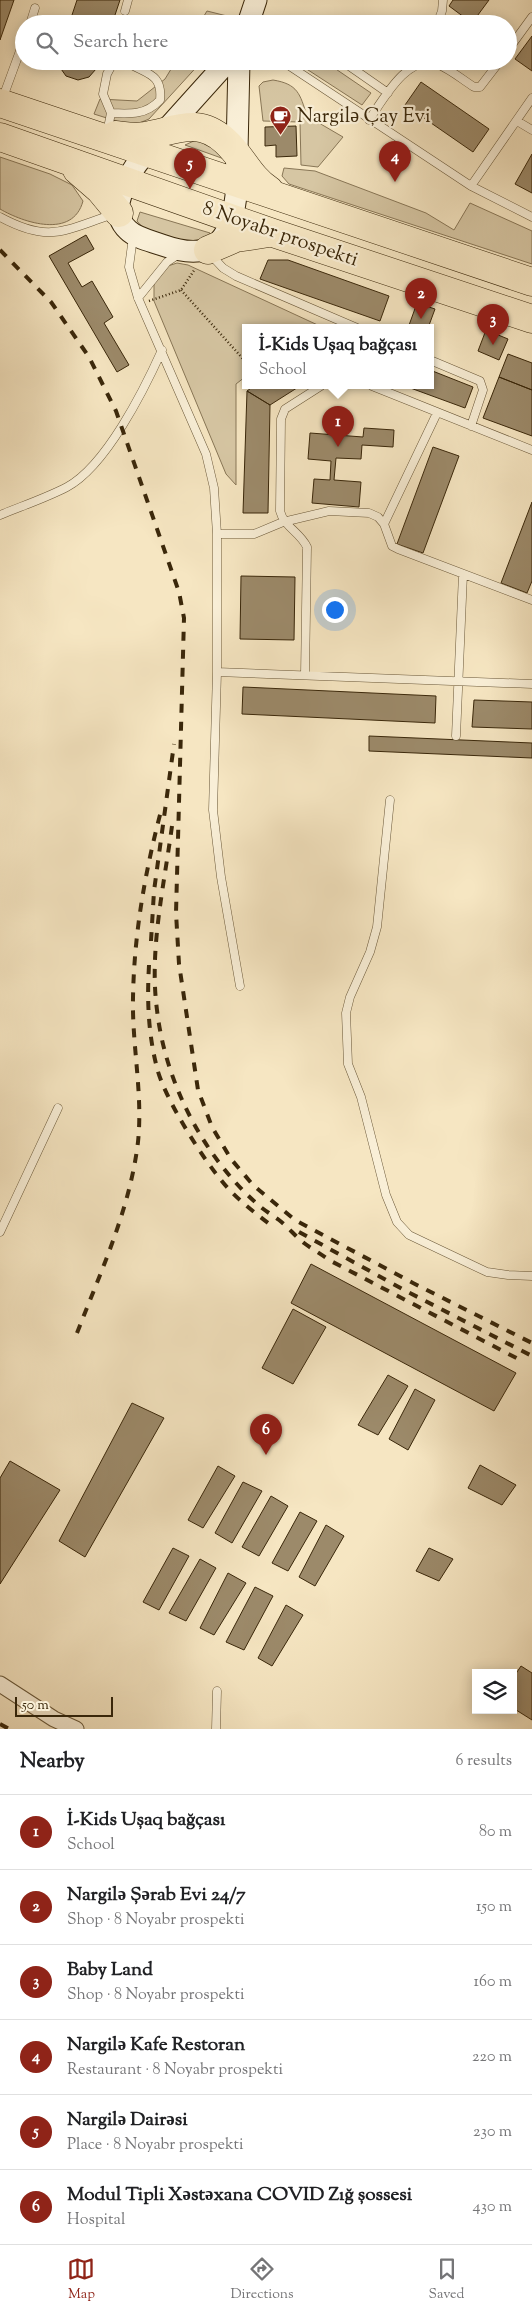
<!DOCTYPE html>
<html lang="en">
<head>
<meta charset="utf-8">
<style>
  :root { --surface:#fff; --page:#f2f2f2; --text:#202124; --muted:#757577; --line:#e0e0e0; --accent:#8f2418 }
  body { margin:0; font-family:"Sorts Mill Goudy",serif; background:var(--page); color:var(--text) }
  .controls { position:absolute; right:15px; bottom:15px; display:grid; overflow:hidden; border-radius:0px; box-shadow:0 2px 12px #0003 }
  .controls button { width:45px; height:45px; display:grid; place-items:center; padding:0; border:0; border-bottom:1px solid var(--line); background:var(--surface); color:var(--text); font:25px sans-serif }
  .scale { position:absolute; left:15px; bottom:12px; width:98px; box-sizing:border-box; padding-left:5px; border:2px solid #3a270a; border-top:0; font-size:14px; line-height:18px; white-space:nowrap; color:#3a270a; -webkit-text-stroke:4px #f9efd7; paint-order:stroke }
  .you { position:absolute; left:334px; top:609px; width:18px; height:18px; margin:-12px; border:4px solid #fff; border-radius:50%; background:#1a73e8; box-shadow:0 0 0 8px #1a73e833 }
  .badge { display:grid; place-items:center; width:32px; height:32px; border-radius:50%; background:var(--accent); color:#fff; font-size:16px; font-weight:700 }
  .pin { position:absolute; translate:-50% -41px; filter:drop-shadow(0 1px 2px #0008) }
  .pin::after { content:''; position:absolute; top:26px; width:18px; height:15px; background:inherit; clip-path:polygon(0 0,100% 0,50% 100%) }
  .popup { position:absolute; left:242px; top:324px; width:192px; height:65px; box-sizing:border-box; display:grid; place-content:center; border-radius:0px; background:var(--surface); filter:drop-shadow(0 1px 4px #0005); font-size:16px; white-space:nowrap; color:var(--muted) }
  .popup b { font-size:19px; color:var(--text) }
  .popup::after { content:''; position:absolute; left:50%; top:100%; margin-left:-10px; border:10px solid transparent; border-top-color:var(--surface) }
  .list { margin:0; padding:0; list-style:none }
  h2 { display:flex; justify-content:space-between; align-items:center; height:65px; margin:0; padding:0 20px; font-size:21px }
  h2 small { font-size:16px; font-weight:400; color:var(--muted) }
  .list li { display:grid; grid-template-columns:32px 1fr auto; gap:15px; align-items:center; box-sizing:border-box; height:75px; padding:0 20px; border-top:1px solid var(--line) }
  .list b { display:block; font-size:19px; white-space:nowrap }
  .list p { margin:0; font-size:16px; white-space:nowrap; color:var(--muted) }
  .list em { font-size:16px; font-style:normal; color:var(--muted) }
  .icon { flex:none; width:28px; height:28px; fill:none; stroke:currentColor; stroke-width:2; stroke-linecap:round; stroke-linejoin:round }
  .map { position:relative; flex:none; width:532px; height:1729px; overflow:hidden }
  .search { position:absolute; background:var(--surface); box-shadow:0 2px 12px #0003; left:15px; right:15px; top:15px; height:55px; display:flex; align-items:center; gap:12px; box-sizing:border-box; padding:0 18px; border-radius:28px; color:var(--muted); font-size:19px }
  .sheet { height:515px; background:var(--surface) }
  nav { display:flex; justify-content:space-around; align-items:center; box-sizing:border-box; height:70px; border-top:1px solid var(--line); background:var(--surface); font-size:14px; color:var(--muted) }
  nav a { display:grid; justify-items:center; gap:2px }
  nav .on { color:var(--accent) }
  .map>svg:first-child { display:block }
  .green { fill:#d6c6a3; stroke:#887656 }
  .building { fill:#9c8a6a; stroke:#3a270a }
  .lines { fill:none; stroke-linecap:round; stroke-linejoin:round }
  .lane-casing { stroke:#695738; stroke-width:9 }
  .street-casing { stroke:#695738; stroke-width:17 }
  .secondary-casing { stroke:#3a270a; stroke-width:23 }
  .highway-casing { stroke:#3a270a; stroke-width:29 }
  .path { stroke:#3a270a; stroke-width:2.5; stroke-dasharray:1 2.5; stroke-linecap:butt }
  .lane { stroke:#f9efd7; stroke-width:8 }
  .street { stroke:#f9efd7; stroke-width:15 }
  .secondary { stroke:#f9efd7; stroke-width:21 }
  .highway { stroke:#f6e6c2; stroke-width:28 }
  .rail { stroke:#3a270a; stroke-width:4; stroke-dasharray:9 9; stroke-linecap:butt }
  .labels { text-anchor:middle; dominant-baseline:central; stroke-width:4.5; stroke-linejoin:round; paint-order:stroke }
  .poi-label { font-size:20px; fill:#3a270a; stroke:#f9efd7; text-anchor:start }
  .street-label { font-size:20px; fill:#3a270a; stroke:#f9efd7 }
</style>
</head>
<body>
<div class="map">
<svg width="532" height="1729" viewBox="0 0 532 1729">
  <rect width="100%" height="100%" fill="#f6e6c2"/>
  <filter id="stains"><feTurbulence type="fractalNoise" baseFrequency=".004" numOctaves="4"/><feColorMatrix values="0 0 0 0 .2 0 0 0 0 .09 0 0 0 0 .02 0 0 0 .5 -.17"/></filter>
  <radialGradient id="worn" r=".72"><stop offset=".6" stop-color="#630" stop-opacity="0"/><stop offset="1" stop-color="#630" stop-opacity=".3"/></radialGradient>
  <path class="green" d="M 207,11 L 227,16 L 224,24 L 199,24 Z
    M 176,61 L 202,61 L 149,119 L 132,126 L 94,114 L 100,99 L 137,101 L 165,79 Z
    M 311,61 L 324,61 L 371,93 L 362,105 L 305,68 Z
    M 273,80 C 298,84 300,94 307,116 L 343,137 L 318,167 L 301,165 L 300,122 L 263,121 L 259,86 L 263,82 Z
    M 196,140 L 205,140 L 227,160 L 185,145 Z
    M 0,157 L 50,174 L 72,185 L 83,201 C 73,239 24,223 0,209 Z
    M 284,168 L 315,171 L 426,213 L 454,230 L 470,203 L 532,231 L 532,264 L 289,184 L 282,176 Z
    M 140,212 L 210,233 L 205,245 L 201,246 L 144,229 L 137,221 Z
    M 177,263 L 188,265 L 322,327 L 245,328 L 245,377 L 236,384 L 236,485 L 226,474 L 154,301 L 154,280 L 168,266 Z"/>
  <path class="building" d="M 0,0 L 14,0 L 0,40 Z
    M 77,0 L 120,0 L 112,24 L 69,24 Z
    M 453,0 L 489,0 L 472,23 L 449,6 Z
    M 312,17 L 327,22 L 327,24 L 310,24 Z
    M 532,36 L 532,71 L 515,59 Z
    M 59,61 L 99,61 L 96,69 L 89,77 L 78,80 L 66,76 L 59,66 Z
    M 421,82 L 489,129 L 473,152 L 405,105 Z
    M 296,126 L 297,156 L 276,157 L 276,145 L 265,146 L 265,127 Z
    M 532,154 L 532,193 L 515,184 Z
    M 86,235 L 94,249 L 68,263 L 82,287 L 92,281 L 113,317 L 104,323 L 129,365 L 117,372 L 49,256 Z
    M 268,260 L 288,260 L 389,296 L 380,321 L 260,279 Z
    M 417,303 L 435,309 L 428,328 L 408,328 Z
    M 486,330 L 508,339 L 499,360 L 478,351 Z
    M 508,354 L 532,363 L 532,390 L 499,377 Z
    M 430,370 L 473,387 L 465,408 L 405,386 L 430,386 Z
    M 499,377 L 532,390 L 532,436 L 483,418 Z
    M 254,386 L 300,386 L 270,405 L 247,391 Z
    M 247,391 L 270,405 L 268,513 L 243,513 Z
    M 364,428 L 394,430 L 393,447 L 362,445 L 361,459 L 336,458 L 334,480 L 361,482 L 359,507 L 312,503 L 314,479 L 330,480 L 331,461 L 308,459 L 310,433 L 363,437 Z
    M 433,447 L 459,456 L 423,553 L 397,544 Z
    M 532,502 L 532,581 L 527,593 L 501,583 Z
    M 241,576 L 295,577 L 294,640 L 240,639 Z
    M 243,687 L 436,696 L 435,723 L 242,714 Z
    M 474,700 L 532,702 L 532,729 L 472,727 Z
    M 369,736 L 532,743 L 532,758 L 369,751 Z
    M 311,1264 L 516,1373 L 494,1411 L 291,1303 Z
    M 293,1309 L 326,1327 L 293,1384 L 262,1368 Z
    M 388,1375 L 408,1386 L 378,1435 L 358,1425 Z
    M 415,1389 L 435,1400 L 408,1450 L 389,1439 Z
    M 132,1403 L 164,1418 L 85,1557 L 59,1541 Z
    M 10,1461 L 60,1490 L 0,1584 L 0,1478 Z
    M 480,1465 L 516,1485 L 502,1505 L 468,1488 Z
    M 218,1466 L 235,1476 L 203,1528 L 188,1520 Z
    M 243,1482 L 262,1491 L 232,1543 L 215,1533 Z
    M 271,1496 L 288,1506 L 259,1556 L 242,1547 Z
    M 300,1512 L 317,1521 L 288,1571 L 272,1563 Z
    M 326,1525 L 344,1536 L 315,1586 L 299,1577 Z
    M 173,1548 L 189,1556 L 159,1610 L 143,1602 Z
    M 429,1548 L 453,1559 L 439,1581 L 416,1571 Z
    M 200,1559 L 216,1568 L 186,1621 L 169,1613 Z
    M 228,1573 L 246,1583 L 214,1635 L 200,1628 Z
    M 255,1587 L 273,1596 L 244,1650 L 226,1642 Z
    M 286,1605 L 303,1615 L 272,1666 L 258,1658 Z
    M 521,1666 L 532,1673 L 532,1720 L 513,1708 L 513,1678 Z"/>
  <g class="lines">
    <defs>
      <path id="lane" d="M 125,11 L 128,0
        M 30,24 L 35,8
        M 437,24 L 442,11 L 443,0
        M 508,50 L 532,17
        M 282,61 L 471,186 L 532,217
        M 342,61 L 388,93
        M 2,100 L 24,40
        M 111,113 C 131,114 146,115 160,100 C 163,72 144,74 125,61
        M 369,120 C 383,100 408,53 437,64 C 450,69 463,80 474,87 L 480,87 L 500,61
        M 517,121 L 532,130
        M 107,133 L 111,113 L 103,94 L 107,74 L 114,61
        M 471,186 L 532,98
        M 0,217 C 50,244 64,230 114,214
        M 133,237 L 129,267 L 138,298 L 206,454 L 214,488 L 217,534 L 254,534 L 283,522 L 329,511 L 369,513 L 378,517 L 384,524 L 392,546 L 398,549 L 532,600
        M 210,254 L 223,268 L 236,276 L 357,328
        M 138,298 L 167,262 L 179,254
        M 430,360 L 480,381 L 483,390 L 471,426
        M 372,386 L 532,450
        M 0,515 C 22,506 46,498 67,487 C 106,466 144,390 162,350
        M 384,524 L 437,413
        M 217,534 L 217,672 L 532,684
        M 217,672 L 213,810 L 221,877 L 240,986
        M 305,675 L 307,547 C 300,532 284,527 280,511 L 281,419 L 285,409 L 321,386
        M 456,736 L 463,574
        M 390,800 L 377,927 L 370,952 L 350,997 L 346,1013 L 348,1064 L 361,1097 L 386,1195 L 397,1222 L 409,1235 L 487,1272 L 508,1275 L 532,1276
        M 0,1232 L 58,1108
        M 216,1729 L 217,1691"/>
      <path id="street" d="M 0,1684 L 54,1719 L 76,1729"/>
      <path id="secondary" d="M 248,24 L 256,0
        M 228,61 C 210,81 192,101 174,121 C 152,146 127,168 119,202 C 117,212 120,223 128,230 C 136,238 151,241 162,245 C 210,262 230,245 236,196 L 239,61"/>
      <path id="highway" d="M 0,103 L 532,282
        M 115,135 C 125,136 135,138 145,136 C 176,131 197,116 225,141 C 242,156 249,177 269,190
        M 0,137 L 273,233 L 532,319
        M 77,170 L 100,190 L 119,213
        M 208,250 L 236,238 L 269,233"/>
    </defs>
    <use href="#lane" class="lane-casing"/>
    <use href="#street" class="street-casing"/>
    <use href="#secondary" class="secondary-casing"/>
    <use href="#highway" class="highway-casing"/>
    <path class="path" d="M 181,290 L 245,361
      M 149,301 L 181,290 L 195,269"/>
    <use href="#lane" class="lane"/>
    <use href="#street" class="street"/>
    <use href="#secondary" class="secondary"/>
    <use href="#highway" class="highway"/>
    <path class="rail" d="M 0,250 L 51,302 L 89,357 L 116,411 L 179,592 L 184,618 L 176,913 L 179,964 L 198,1090 L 212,1127 L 231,1159 L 253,1185 L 295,1220 L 413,1283 L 532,1343
      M 172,826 C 164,886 149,950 157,1010 C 165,1081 202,1154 255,1202 C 262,1209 271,1214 279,1220 C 288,1227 295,1236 304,1243 C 312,1249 321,1254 329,1260 L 522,1361
      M 151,941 L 154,891 L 174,744
      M 149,965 C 147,1000 148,1033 157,1068 C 164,1097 201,1156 221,1180 C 235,1198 254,1212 272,1226
      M 299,1232 L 406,1291 L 532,1356
      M 77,1333 C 101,1271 130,1209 138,1142 C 143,1094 132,1046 133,998 C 134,934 145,872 161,811
      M 0,1724 L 9,1729"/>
  </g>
  <defs>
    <symbol id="cafe-pin" viewBox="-11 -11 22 30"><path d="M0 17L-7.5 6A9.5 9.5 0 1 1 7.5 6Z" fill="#8f2418" stroke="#f9efd7"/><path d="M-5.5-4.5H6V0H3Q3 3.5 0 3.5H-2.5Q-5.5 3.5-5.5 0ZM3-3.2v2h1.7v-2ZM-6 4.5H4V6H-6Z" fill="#fff"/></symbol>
  </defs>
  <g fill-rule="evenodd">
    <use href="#cafe-pin" x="268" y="104" width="25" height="34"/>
  </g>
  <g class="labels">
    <g class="poi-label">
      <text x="297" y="117">Nargilə Çay Evi</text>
    </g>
    <g class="street-label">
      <text transform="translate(280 235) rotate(19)">8 Noyabr prospekti</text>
    </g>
  </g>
  <rect width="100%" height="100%" filter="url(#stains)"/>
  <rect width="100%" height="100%" fill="url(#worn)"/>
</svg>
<div class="controls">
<button><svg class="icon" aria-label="layers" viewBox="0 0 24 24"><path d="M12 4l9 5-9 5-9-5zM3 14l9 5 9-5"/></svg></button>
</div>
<div class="scale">50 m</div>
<div class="you"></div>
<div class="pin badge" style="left:338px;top:447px">1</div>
<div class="popup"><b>İ-Kids Uşaq bağçası</b>School</div>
<div class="pin badge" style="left:421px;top:319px">2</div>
<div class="pin badge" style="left:493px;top:345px">3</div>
<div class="pin badge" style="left:395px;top:182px">4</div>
<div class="pin badge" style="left:190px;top:189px">5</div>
<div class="pin badge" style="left:266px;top:1455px">6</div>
<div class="search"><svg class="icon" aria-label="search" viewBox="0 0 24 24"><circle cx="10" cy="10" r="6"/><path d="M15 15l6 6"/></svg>Search here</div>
</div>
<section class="sheet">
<h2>Nearby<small>6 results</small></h2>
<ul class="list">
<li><span class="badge">1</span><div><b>İ-Kids Uşaq bağçası</b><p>School</p></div><em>80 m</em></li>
<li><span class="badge">2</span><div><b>Nargilə Şərab Evi 24/7</b><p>Shop · 8 Noyabr prospekti</p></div><em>150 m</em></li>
<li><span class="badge">3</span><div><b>Baby Land</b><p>Shop · 8 Noyabr prospekti</p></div><em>160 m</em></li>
<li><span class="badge">4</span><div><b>Nargilə Kafe Restoran</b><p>Restaurant · 8 Noyabr prospekti</p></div><em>220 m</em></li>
<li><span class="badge">5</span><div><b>Nargilə Dairəsi</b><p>Place · 8 Noyabr prospekti</p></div><em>230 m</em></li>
<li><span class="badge">6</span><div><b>Modul Tipli Xəstəxana COVID Zığ şossesi</b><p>Hospital</p></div><em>430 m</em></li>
</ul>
</section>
<nav>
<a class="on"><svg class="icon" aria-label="map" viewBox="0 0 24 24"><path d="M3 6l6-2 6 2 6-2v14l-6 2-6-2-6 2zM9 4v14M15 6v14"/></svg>Map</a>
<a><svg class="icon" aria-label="directions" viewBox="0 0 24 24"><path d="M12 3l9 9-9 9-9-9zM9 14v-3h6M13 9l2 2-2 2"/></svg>Directions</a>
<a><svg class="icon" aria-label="saved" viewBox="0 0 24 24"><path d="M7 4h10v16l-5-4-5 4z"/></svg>Saved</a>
</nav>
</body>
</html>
